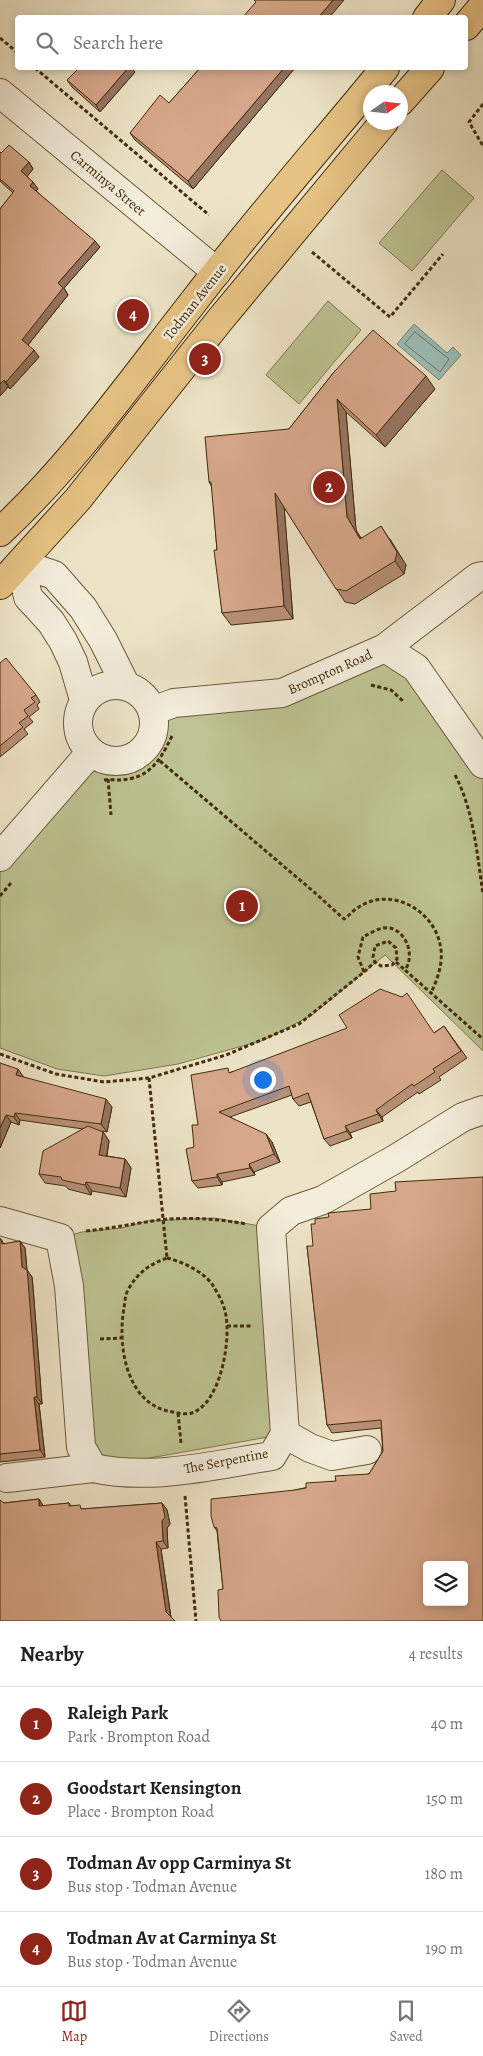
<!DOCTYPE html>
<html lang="en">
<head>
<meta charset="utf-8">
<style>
  :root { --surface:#fff; --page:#f6f6f6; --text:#222; --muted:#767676; --line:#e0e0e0; --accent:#8f2418 }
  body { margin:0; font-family:Alegreya,serif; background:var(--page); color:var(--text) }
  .controls { position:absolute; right:15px; bottom:15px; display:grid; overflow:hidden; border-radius:5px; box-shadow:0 2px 8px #0003 }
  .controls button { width:45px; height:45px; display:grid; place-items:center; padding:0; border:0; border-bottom:1px solid var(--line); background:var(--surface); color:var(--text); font:25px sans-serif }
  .compass { position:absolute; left:363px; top:85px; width:45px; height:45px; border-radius:50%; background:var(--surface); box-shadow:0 2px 8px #0003; rotate:76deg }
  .you { position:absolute; left:262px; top:1079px; width:18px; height:18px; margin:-12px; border:4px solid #fff; border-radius:50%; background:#1a73e8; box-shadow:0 0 0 8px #1a73e833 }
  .badge { display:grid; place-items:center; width:32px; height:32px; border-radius:50%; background:var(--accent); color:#fff; font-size:16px; font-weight:700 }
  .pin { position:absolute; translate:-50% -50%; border:2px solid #fff; box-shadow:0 1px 5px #0006 }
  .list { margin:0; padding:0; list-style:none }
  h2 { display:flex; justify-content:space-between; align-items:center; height:65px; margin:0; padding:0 20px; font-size:21px }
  h2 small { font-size:16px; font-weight:400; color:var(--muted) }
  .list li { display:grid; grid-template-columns:32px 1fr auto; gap:15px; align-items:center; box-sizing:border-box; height:75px; padding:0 20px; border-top:1px solid var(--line) }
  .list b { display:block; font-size:19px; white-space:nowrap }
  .list p { margin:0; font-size:16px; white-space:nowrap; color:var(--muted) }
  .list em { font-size:16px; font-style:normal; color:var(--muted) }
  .icon { flex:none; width:28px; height:28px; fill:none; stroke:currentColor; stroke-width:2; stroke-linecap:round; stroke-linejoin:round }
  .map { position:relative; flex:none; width:483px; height:1621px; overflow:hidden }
  .search { position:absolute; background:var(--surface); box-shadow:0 2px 8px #0003; left:15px; right:15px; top:15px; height:55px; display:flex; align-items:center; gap:12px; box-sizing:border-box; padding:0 18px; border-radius:5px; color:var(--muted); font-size:19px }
  .sheet { height:365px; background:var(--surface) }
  nav { display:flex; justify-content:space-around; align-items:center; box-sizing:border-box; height:70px; border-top:1px solid var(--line); background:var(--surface); font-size:14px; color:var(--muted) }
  nav a { display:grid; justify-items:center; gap:2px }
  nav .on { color:var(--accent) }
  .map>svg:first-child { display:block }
  .green { fill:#bdc392; stroke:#807850 }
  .water { fill:#9abeb9; stroke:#778474 }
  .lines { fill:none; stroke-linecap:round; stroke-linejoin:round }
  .shore { stroke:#6e7563; stroke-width:1 }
  .minor-casing { stroke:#6e5a3c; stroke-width:30 }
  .major-casing { stroke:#432c0d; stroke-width:30 }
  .path { stroke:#432c0d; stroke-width:3; stroke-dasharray:4 2.5; stroke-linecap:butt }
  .minor { stroke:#f3eddb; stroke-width:28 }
  .major { stroke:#e6c284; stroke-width:28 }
  .wall { fill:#b89077; stroke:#432c0d }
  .shaded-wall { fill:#967561; stroke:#432c0d }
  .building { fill:#d6a78a; stroke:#432c0d; fill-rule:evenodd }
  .labels { text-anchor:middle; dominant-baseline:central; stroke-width:5; stroke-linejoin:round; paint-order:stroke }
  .street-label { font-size:14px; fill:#432c0d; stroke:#f3eddb }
</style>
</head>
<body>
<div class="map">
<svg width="483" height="1621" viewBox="0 0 483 1621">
  <rect width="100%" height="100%" fill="#ede4c7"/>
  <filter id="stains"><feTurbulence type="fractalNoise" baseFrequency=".004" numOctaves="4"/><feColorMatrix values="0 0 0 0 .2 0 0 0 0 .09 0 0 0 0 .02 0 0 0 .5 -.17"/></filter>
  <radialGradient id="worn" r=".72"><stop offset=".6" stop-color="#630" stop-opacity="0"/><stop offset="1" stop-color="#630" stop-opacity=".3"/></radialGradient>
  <path class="green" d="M 442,170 L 474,198 L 412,271 L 379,243 Z
    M 328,301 L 361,330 L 299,404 L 266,375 Z
    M 385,648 L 483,764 L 483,1051 L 385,955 L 312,1015 L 264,1040 L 178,1064 L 104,1076 L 57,1069 L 0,1048 L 0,857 L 91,752 C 127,771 158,752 152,711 L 282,693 Z
    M 215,1218 L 271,1228 L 285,1434 L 93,1468 L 60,1238 L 82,1232 L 122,1228 L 147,1221 Z"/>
  <path class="water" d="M 414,324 L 447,353 L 453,347 L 461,355 L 439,380 L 397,344 Z"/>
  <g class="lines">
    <path class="shore" d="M 415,332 L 449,359 L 440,372 L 405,344 Z"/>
    <defs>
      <path id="minor" d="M 0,93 L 217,272
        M 21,564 L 54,575 L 83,608 L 103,640 L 126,686
        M 21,564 L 28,597 L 51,622 L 63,641 L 73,662 L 84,700
        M 385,648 L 478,577 L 483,576
        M78 723a38 38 0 1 1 76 0a38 38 0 1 1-76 0Z
        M 152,711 L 174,703 L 282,693 L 385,648 L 416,668 L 483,764
        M 0,857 L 91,752
        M 0,1221 L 60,1238 L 69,1286 L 81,1447 L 93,1468 C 153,1481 213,1465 272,1456 L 285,1434 L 271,1228 L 291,1211 L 323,1200 L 397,1158 L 463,1117 L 483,1110
        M 285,1434 L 310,1448 L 332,1456 L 367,1450
        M 7,1478 L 93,1468"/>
      <path id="major" d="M 427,18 L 441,0
        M 466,26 L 483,6
        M 400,102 L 430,68
        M 0,532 C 74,463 132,380 194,301 C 255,221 322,145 385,68
        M 0,585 L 78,499 L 219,321 L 384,122"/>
    </defs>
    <use href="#minor" class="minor-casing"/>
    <use href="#major" class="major-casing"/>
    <path class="path" d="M 0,38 L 18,53
      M 35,68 L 209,215
      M 483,104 L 469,122 L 483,146
      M 312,252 L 390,317 L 443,254
      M 371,685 L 391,690 L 403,701
      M 160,761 L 314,892 L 344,919 C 349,916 353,910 359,907 C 391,886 433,910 440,944 C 444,961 438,978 431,993
      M 455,775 C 474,811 477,854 483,894
      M 108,779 L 111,815
      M 104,780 C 112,779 121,781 128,779 C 154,775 163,754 173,734
      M 0,896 L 11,883
      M 396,962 L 405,970
      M 364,972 L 375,962 L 373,957 L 375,946 L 388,941 L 396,948 L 397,959 L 392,965 L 381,966 L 375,962
      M 0,1054 L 56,1074 L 104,1082 L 149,1078 L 226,1055 L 299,1024 L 364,972 L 358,957 L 363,937 C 371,933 381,926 390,928 C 407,932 415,956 405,970 L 483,1039
      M 149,1078 L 167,1258
      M 86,1231 C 107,1229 126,1225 146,1222 C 178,1216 214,1218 246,1224
      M 167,1258 C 183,1262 202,1271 212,1284 C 217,1292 223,1302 225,1311 C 232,1338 221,1403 192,1413 C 186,1415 178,1413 173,1412 C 127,1406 117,1347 124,1308 C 125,1302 125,1295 128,1290 C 137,1273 150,1264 167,1258 Z
      M 227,1326 L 251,1326
      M 100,1339 L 122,1338
      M 178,1413 L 181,1443
      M 185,1496 L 196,1621"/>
    <use href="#minor" class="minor"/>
    <use href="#major" class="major"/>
  </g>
  <path class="wall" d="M 79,68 L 131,68 L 135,72 L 100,112 L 72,87 L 67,80 Z
    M 200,68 L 295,68 L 193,189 L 135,140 L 130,133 L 169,103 Z
    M 0,152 L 1,153 L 29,162 L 33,169 L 27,176 L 38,189 L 36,191 L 100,247 L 64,288 L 68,295 L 28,345 L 39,357 L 10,389 L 8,387 L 0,396 L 0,209 L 13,193 L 0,181 Z
    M 334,372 L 435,389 L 385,447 L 346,412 L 356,530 L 361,538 L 390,539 L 406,565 L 404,574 L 355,604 L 345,602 L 284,507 L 293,619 L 231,625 L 222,613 L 212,487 L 209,482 L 289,429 Z
    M 0,663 L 36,695 L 40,702 L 37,705 L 39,709 L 29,717 L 33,722 L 24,729 L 28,734 L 0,757 Z
    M 444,1026 L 467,1058 L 439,1077 L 441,1080 L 419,1094 L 418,1092 L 382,1117 L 383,1121 L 350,1133 L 352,1138 L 330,1146 L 324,1139 L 311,1102 L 299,1106 L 293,1099 L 292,1095 L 230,1117 L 272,1142 L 280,1162 L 254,1172 L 255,1175 L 222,1182 L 222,1185 L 198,1188 L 192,1181 L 194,1147 L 198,1125 L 231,1072 L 434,1033 Z
    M 0,1063 L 23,1077 L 112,1107 L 107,1132 L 102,1131 L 103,1132 L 109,1141 L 107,1156 L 125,1159 L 131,1168 L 126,1197 L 92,1191 L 91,1195 L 68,1189 L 66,1186 L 45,1183 L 39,1174 L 83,1129 L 20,1120 L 19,1125 L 11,1122 L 0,1148 Z
    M 0,1239 L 1,1239 L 4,1244 L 20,1241 L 25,1248 L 27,1270 L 32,1277 L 33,1287 L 42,1404 L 39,1404 L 45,1457 L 0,1462 Z
    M 307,1246 L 483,1621 L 223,1589 L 217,1531 L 214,1527 L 295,1490 L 369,1474 L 383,1451 L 381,1428 L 332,1433 L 327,1425 Z
    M 39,1499 L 43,1506 L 69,1503 L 71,1506 L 83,1509 L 162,1503 L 167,1510 L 170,1524 L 167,1528 L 168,1548 L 161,1549 L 171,1617 L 4,1503 Z"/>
  <path class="shaded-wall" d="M 333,0 L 344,0 L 329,18 L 318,18 Z
    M 128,68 L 131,68 L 135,72 L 100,112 L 96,105 Z
    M 284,68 L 295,68 L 193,189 L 188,181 Z
    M 29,162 L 33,169 L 26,178 L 21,171 Z
    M 33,182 L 38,189 L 34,192 L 30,186 Z
    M 95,241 L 100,247 L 64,288 L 68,295 L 27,346 L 22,340 L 58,283 Z
    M 34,350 L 39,357 L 10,389 L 6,382 Z
    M 426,376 L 435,389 L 385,447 L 376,435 Z
    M 4,380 L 8,387 L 0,396 L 0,384 Z
    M 337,399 L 346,412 L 356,530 L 369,552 L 360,539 L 347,517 Z
    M 275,493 L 284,505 L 293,619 L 284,606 Z
    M 381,526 L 406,565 L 404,574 L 395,561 Z
    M 18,1069 L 23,1076 L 22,1083 L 16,1075 Z
    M 106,1099 L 112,1107 L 107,1132 L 101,1124 Z
    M 376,1110 L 382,1117 L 383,1121 L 378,1114 Z
    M 15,1113 L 20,1120 L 19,1125 L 14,1117 Z
    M 6,1115 L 11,1122 L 0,1148 L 0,1128 Z
    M 345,1126 L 350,1133 L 352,1138 L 347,1131 Z
    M 103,1132 L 109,1141 L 105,1164 L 99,1155 Z
    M 266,1134 L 272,1142 L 280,1162 L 274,1154 Z
    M 125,1159 L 131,1168 L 126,1197 L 120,1188 Z
    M 249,1164 L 254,1172 L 255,1175 L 250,1168 Z
    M 217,1174 L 222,1182 L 222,1185 L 217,1177 Z
    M 86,1182 L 92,1191 L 91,1195 L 85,1185 Z
    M 20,1241 L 25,1248 L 27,1270 L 32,1277 L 33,1287 L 42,1404 L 37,1397 L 22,1267 Z
    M 34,1397 L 39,1404 L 45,1457 L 40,1450 Z
    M 39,1499 L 44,1507 L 39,1506 Z
    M 162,1503 L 167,1510 L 170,1524 L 167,1528 L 168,1548 L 163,1541 L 162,1521 Z
    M 156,1542 L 161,1549 L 171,1619 L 166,1612 Z"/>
  <path class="building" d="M 254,0 L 333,0 L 318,18 L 242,18 L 256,2 Z
    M 79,68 L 128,68 L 96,105 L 67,80 Z
    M 200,68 L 284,68 L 188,181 L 130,133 L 160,95 L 169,103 Z
    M 9,145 L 29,162 L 21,171 L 33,182 L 30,186 L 95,241 L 58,283 L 63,288 L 22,340 L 34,350 L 6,382 L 4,380 L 0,384 L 0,209 L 14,191 L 0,179 L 0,152 L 1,153 Z
    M 373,330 L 426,376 L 376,435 L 337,399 L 347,517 L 360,539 L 381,526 L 397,552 L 395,561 L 346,591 L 336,589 L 275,493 L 284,606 L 222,613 L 214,550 L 217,550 L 211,482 L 209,482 L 205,437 L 289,429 L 334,372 Z
    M 6,658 L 36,695 L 31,698 L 35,702 L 24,710 L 28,716 L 19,723 L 23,727 L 0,746 L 0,663 Z
    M 380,989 L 402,997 L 407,993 L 434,1033 L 444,1026 L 461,1051 L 433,1069 L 435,1072 L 414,1086 L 412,1084 L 376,1110 L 378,1114 L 345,1126 L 347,1131 L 324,1139 L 308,1093 L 293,1099 L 289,1086 L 219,1112 L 266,1134 L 274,1154 L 249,1164 L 250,1168 L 217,1174 L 217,1177 L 192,1181 L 186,1149 L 194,1147 L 192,1125 L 198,1125 L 191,1075 L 228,1068 L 229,1073 L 347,1028 L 339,1015 Z
    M 0,1063 L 18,1069 L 16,1075 L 106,1099 L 101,1124 L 15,1113 L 14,1117 L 6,1115 L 0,1128 Z
    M 88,1126 L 103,1132 L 99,1155 L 125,1159 L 120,1188 L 86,1182 L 85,1185 L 62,1180 L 61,1177 L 39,1174 L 43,1151 Z
    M 483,1177 L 483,1621 L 221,1621 L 219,1617 L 218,1590 L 223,1589 L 217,1528 L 214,1527 L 211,1516 L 211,1499 L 295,1490 L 306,1488 L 306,1483 L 336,1481 L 335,1476 L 369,1474 L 383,1451 L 381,1420 L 327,1425 L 307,1246 L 313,1246 L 311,1224 L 315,1224 L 315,1219 L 329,1217 L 328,1213 L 371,1209 L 370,1194 L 396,1191 L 395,1182 ZM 427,1565 L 464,1565 L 464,1602 L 427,1602 Z
    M 0,1239 L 1,1239 L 2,1244 L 20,1241 L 22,1267 L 27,1270 L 28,1280 L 37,1397 L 34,1397 L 40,1450 L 0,1454 Z
    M 39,1499 L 39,1506 L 69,1503 L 69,1506 L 80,1505 L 81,1509 L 162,1503 L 165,1517 L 162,1521 L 163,1541 L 156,1542 L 166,1612 L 175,1621 L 0,1621 L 0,1500 L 4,1503 Z"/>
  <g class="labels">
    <g class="street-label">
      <text transform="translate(108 183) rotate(40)">Carminya Street</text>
      <text transform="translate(195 302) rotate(-52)">Todman Avenue</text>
      <text transform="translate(330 672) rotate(-24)">Brompton Road</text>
      <text transform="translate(226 1461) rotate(-11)">The Serpentine</text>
    </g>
  </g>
  <rect width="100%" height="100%" filter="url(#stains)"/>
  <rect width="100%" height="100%" fill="url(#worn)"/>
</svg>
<div class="controls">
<button><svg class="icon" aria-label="layers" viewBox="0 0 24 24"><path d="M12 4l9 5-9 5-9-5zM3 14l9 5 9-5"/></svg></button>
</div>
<svg class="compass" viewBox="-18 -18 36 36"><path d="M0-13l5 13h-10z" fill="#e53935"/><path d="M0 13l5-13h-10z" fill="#767676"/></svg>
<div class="you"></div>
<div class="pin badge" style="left:242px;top:906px">1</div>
<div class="pin badge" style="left:329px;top:487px">2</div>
<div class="pin badge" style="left:205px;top:359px">3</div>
<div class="pin badge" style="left:133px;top:315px">4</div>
<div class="search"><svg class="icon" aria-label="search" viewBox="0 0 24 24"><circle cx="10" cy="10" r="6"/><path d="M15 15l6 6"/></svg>Search here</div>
</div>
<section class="sheet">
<h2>Nearby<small>4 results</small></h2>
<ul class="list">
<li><span class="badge">1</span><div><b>Raleigh Park</b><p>Park · Brompton Road</p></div><em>40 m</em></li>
<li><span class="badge">2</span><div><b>Goodstart Kensington</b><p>Place · Brompton Road</p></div><em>150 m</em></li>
<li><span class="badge">3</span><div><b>Todman Av opp Carminya St</b><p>Bus stop · Todman Avenue</p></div><em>180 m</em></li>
<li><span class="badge">4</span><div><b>Todman Av at Carminya St</b><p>Bus stop · Todman Avenue</p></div><em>190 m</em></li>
</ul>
</section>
<nav>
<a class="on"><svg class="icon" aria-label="map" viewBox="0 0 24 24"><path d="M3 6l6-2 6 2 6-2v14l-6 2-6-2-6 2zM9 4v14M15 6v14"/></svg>Map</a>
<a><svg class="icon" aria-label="directions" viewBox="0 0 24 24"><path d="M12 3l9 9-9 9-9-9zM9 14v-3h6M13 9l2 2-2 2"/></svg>Directions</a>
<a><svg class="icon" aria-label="saved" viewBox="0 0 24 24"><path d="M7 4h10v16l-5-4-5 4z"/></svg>Saved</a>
</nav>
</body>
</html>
